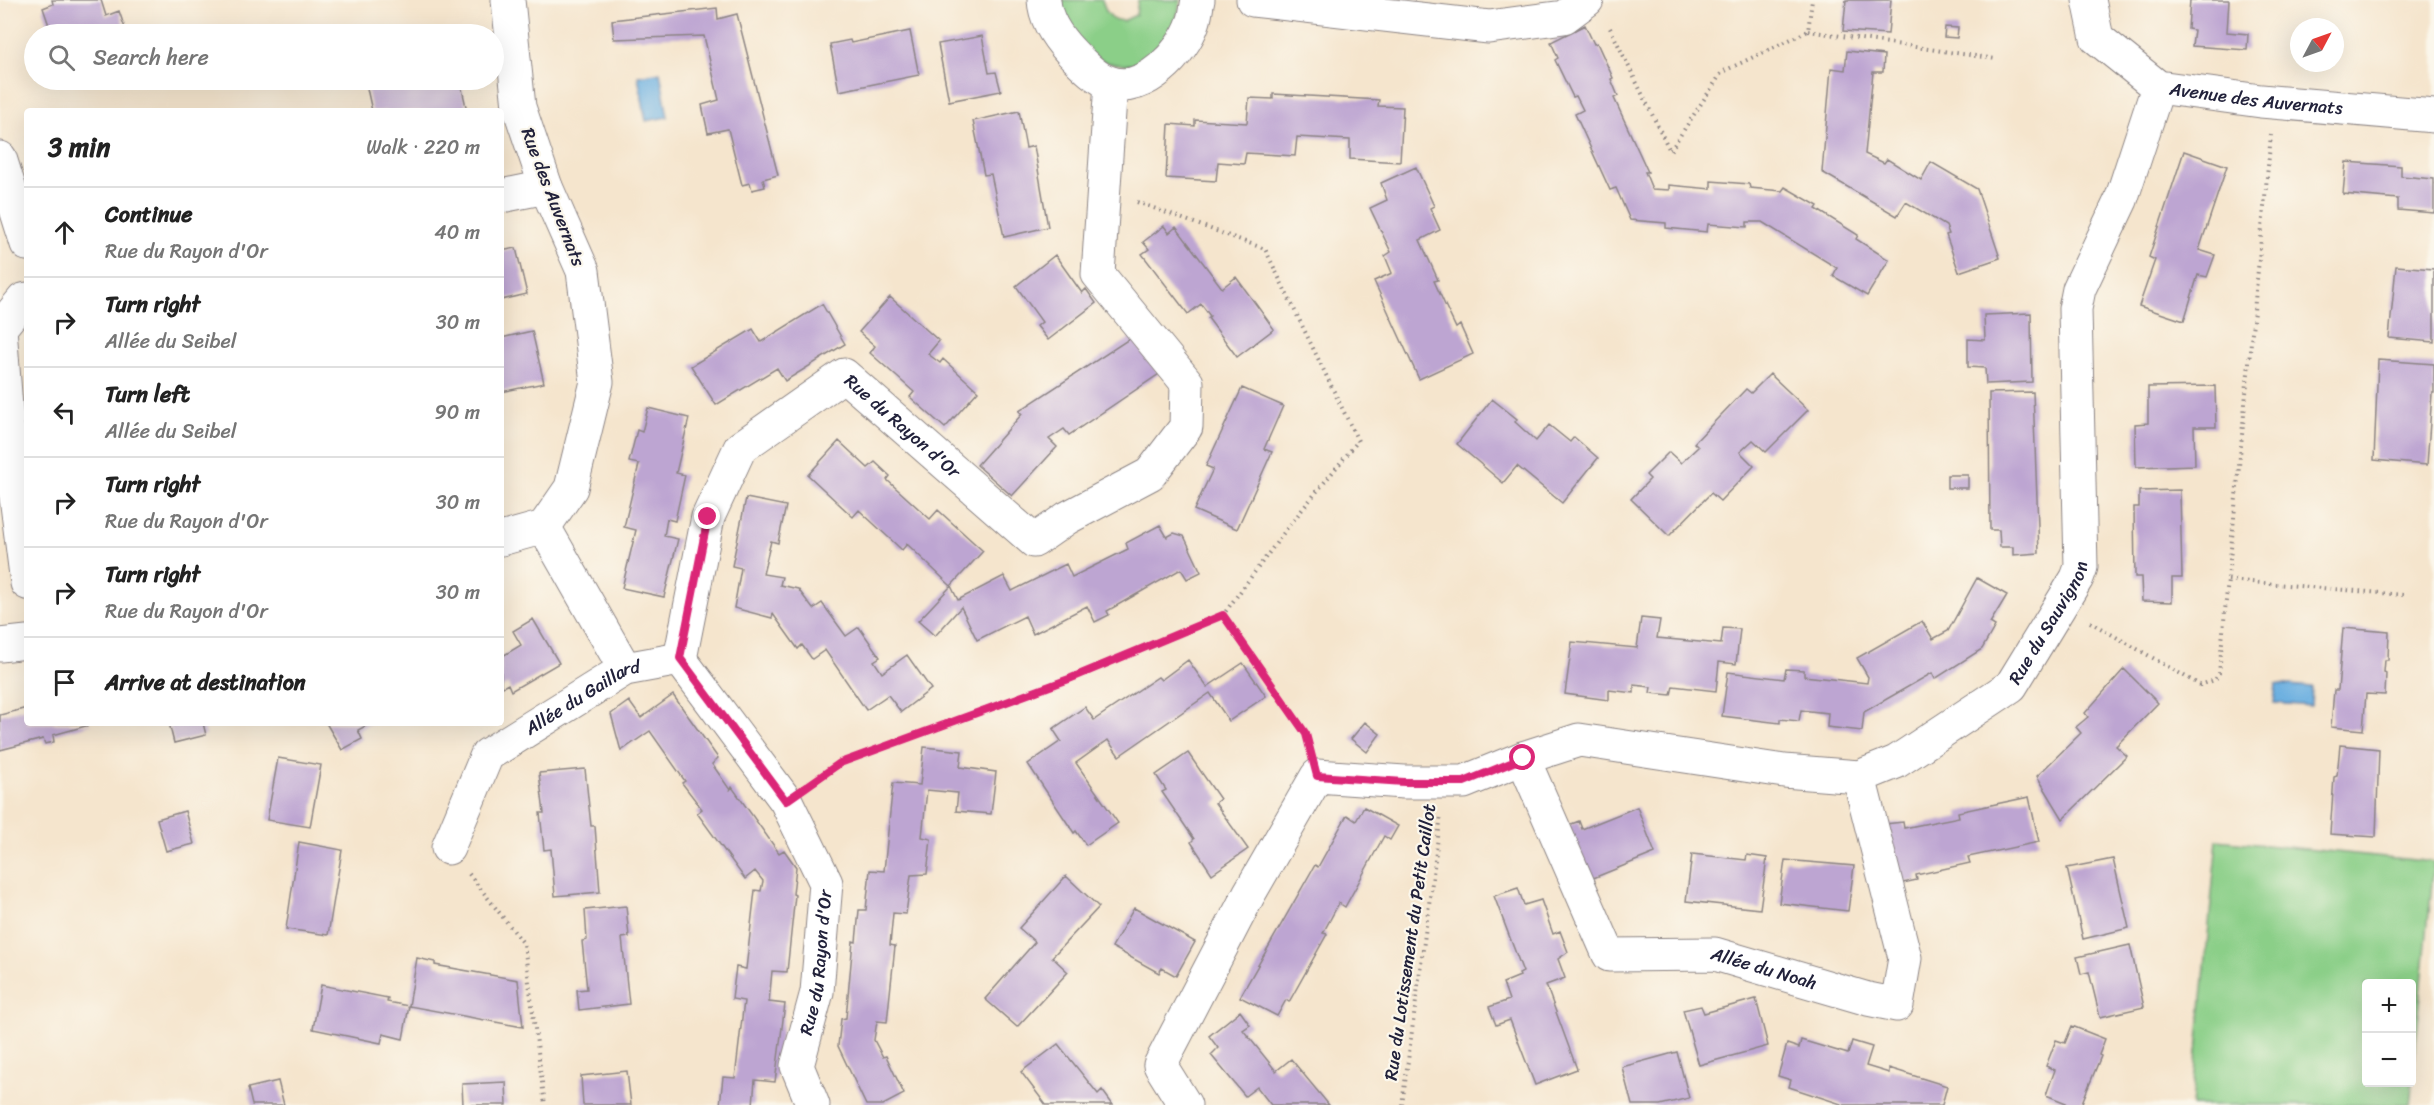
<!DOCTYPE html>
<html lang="en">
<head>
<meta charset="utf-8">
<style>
  :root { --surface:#fff; --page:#f2f2f2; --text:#222; --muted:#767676; --line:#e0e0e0 }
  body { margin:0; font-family:Sriracha,sans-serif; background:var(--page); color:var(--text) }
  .controls { position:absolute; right:18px; bottom:18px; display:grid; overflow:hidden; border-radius:6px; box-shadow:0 6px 24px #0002 }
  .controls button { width:54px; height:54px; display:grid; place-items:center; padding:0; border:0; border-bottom:2px solid var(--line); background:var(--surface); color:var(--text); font:30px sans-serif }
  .compass { position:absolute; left:2290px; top:18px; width:54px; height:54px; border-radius:50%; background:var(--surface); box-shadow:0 6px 24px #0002; rotate:49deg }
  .stop { position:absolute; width:18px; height:18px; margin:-14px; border:4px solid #db2777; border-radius:50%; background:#fff }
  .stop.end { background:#db2777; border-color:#fff; box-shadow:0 2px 6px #0008 }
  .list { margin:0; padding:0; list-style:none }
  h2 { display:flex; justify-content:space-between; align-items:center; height:78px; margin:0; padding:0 24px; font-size:26px }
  h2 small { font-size:20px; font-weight:400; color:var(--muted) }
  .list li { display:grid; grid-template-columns:39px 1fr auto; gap:18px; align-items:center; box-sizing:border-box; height:90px; padding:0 24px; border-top:2px solid var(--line) }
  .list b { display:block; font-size:22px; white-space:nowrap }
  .list p { margin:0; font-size:20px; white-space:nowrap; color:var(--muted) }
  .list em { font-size:20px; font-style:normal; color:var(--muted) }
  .icon { flex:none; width:33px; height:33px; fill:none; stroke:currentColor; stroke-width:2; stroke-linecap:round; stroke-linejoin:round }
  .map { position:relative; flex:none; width:2434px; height:1105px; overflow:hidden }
  .search { position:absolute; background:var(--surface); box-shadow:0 6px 24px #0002; left:24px; top:24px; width:480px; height:66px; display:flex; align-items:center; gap:15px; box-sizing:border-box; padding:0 21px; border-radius:33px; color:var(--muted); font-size:22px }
  .panel { position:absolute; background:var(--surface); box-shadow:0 6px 24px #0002; left:24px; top:108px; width:480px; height:618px; border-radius:6px }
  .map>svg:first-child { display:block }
  .green { fill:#8bcf88; stroke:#567862; stroke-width:1.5; fill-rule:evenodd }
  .water { fill:#6bafe0; stroke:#46688e; stroke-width:1.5 }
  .building { fill:#bda5d2 }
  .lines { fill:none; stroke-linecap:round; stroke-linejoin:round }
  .street-casing { stroke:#8c8484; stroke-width:35 }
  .path { stroke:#8c8484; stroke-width:4; stroke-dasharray:1.5 4.5; stroke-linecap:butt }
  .street { stroke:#fff; stroke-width:33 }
  .route { stroke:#db2777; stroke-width:8 }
  .labels { text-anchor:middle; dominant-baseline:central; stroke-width:4.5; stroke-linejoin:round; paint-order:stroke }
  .street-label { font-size:18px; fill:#22223b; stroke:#fbf7ec }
</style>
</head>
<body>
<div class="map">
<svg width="2434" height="1105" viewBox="0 0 2434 1105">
  <rect width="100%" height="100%" fill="#fbf7ec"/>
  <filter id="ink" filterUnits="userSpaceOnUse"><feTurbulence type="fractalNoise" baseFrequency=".0167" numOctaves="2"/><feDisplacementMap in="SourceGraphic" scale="12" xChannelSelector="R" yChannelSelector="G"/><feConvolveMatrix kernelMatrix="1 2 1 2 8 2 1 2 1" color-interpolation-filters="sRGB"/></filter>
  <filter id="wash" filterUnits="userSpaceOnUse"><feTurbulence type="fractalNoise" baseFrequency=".008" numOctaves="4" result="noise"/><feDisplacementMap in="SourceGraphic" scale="24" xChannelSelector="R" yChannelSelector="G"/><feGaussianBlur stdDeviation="1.35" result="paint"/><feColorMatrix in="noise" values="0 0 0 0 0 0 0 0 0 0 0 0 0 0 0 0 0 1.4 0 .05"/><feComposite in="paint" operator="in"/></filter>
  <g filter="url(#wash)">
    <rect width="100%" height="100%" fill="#f5e5cd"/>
    <path class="green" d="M 1057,0 L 1102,0 L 1106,11 L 1113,19 L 1123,21 L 1136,15 L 1138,0 L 1181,0 C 1178,14 1172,42 1161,52 C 1134,73 1093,67 1074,39 C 1067,28 1062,12 1057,0 Z
      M 2217,840 L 2434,862 L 2410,1105 L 2192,1105 ZM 2366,984 L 2412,984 L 2412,1082 L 2366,1082 Z"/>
    <path class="water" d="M 660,72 L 668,117 L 646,121 L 638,76 Z
      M 2276,684 L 2312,687 L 2311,706 L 2274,703 Z"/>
    <g id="blocks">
      <path class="building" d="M 52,0 L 101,0 L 106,16 L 119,11 L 127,34 L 66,34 L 65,31 L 52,34 L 43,8 L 53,4 Z
        M 1846,0 L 1891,0 L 1888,34 L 1843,31 Z
        M 2190,0 L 2229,0 L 2227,32 L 2248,34 L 2247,50 L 2192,46 L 2194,30 L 2188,29 Z
        M 717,8 L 718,19 L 737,14 L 778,175 L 763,179 L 765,187 L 752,190 L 750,183 L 742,185 L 728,129 L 708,133 L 702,105 L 719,100 L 704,36 L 614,39 L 612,20 Z
        M 1585,25 L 1594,44 L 1597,43 L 1613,78 L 1611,79 L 1618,96 L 1614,98 L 1648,172 L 1645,172 L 1652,189 L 1669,190 L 1669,185 L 1711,189 L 1711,181 L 1749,184 L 1750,188 L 1782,191 L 1785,187 L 1818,206 L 1816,209 L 1858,235 L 1856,239 L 1889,260 L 1867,296 L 1833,276 L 1837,268 L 1762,222 L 1747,222 L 1747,227 L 1708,224 L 1707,232 L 1666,228 L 1666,223 L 1630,220 L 1616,188 L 1610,190 L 1575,114 L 1583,110 L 1576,96 L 1573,97 L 1555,60 L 1558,58 L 1551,42 Z
        M 1945,27 L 1958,28 L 1957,38 L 1944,37 Z
        M 910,31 L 919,75 L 839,91 L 830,44 L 850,40 L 851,43 Z
        M 982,36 L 989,73 L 996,72 L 1001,91 L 949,101 L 938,44 Z
        M 1847,51 L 1884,55 L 1883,72 L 1873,72 L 1865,154 L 1884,163 L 1887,159 L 1921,180 L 1931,162 L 1977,189 L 2000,258 L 1959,272 L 1946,235 L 1949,234 L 1946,226 L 1906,202 L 1897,216 L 1822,172 L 1831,68 L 1845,70 Z
        M 387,80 L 460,80 L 467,111 L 372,111 L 366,84 Z
        M 1273,94 L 1379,100 L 1378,106 L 1403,107 L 1400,162 L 1350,159 L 1350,140 L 1297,137 L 1295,156 L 1246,153 L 1244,164 L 1218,162 L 1216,181 L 1166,178 L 1169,124 L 1195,126 L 1195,120 L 1247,123 L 1249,98 L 1273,99 Z
        M 1019,111 L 1026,148 L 1034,146 L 1048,227 L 1004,237 L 991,174 L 984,175 L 973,121 Z
        M 2184,151 L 2227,166 L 2199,250 L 2215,255 L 2207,277 L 2198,275 L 2184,321 L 2139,306 L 2155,260 L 2149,257 Z
        M 2346,162 L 2401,166 L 2401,176 L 2434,179 L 2434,213 L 2398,210 L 2398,199 L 2343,194 Z
        M 1416,167 L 1434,206 L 1430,208 L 1440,230 L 1420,240 L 1438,280 L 1434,281 L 1445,305 L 1456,328 L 1460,325 L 1473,354 L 1419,379 L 1374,281 L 1392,273 L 1385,256 L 1391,252 L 1370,208 L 1387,200 L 1381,183 Z
        M 1164,226 L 1169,233 L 1176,227 L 1222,288 L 1236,277 L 1274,329 L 1237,357 L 1208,318 L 1210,316 L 1201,304 L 1188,314 L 1142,254 L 1149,249 L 1143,242 Z
        M 516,248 L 527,294 L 501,300 L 501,251 Z
        M 1055,255 L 1082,293 L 1086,289 L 1096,303 L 1048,340 L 1037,326 L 1042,322 L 1016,286 Z
        M 2396,266 L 2434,269 L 2434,342 L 2389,338 Z
        M 890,297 L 939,341 L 928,354 L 940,363 L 943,359 L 978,391 L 945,428 L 910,397 L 914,392 L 870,353 L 875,346 L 859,332 Z
        M 822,304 L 845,344 L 785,381 L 777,368 L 716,405 L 691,366 L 753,329 L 761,342 Z
        M 2031,313 L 2032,382 L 1986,384 L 1985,368 L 1968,367 L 1968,339 L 1985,340 L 1984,315 Z
        M 532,331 L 544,383 L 501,392 L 501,338 Z
        M 1132,337 L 1159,374 L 1069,435 L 1064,429 L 1049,439 L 1057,447 L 1012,496 L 977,465 L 1022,414 L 1019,411 Z
        M 2378,360 L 2434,364 L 2434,393 L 2432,393 L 2427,465 L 2374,460 Z
        M 1770,374 L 1808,410 L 1766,452 L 1753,440 L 1740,452 L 1754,466 L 1720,501 L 1711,493 L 1669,536 L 1631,499 L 1650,479 L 1646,475 L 1669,452 L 1681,463 L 1698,447 L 1694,443 L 1746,389 L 1751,393 Z
        M 2215,386 L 2216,427 L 2194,427 L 2195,465 L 2136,467 L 2135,424 L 2148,423 L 2148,387 Z
        M 1242,388 L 1283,406 L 1264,449 L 1272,452 L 1237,529 L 1194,510 L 1213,469 L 1206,466 Z
        M 2033,392 L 2039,553 L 2013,555 L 2013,547 L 2000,547 L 1999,530 L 1990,530 L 1989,393 Z
        M 1492,399 L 1517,419 L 1515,422 L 1536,441 L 1549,425 L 1570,442 L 1574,437 L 1598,458 L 1562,503 L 1517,466 L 1503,483 L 1457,444 Z
        M 648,408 L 689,418 L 676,473 L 685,475 L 675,521 L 667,519 L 664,536 L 678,539 L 664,597 L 622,588 L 636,530 L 624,527 L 639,464 L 629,462 L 637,430 L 642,432 Z
        M 839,441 L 868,468 L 875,462 L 890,476 L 887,480 L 930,519 L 938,510 L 983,551 L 951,586 L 907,544 L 902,550 L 859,510 L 853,517 L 808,475 Z
        M 1947,475 L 1968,475 L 1968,488 L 1947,488 Z
        M 2180,490 L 2182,578 L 2172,578 L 2172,602 L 2142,601 L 2141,577 L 2135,577 L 2134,507 L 2139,507 L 2139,491 Z
        M 746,498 L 786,506 L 778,543 L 771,541 L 763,574 L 782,577 L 780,585 L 798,589 L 813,609 L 822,603 L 846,636 L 859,627 L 880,657 L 874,661 L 882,673 L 907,655 L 931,689 L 901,712 L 888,695 L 866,710 L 825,650 L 812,659 L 802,645 L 798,649 L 773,614 L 772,618 L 734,608 L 741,568 L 732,566 Z
        M 1160,525 L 1167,537 L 1174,533 L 1184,536 L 1201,572 L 1187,579 L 1181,569 L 1107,611 L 1109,615 L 1095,622 L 1087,606 L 1033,634 L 1025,616 L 977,640 L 961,607 L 935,636 L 918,621 L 951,586 L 958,600 L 1004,576 L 1012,591 L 1066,564 L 1072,577 L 1128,549 L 1126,543 Z
        M 1977,578 L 2007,595 L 1990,623 L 1995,626 L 1982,649 L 1935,679 L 1932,673 L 1864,712 L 1862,731 L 1827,727 L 1828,713 L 1801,710 L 1799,721 L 1780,719 L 1780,723 L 1722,716 L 1728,672 L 1784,679 L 1786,669 L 1804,670 L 1804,676 L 1867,683 L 1868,677 L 1857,658 L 1922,621 L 1933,639 L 1948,631 Z
        M 1641,618 L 1660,620 L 1657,638 L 1721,644 L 1723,628 L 1740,629 L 1736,664 L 1719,662 L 1716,691 L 1673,686 L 1671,695 L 1650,693 L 1651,687 L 1634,685 L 1634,693 L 1609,690 L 1609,700 L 1565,694 L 1572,642 L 1637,648 Z
        M 533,619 L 559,663 L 511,691 L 508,684 L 501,688 L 501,657 L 521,645 L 513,631 Z
        M 2343,628 L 2389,632 L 2388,660 L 2385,660 L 2384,672 L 2386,673 L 2385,695 L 2366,694 L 2363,730 L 2331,727 L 2334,690 L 2338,690 Z
        M 1188,660 L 1207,687 L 1243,663 L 1266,696 L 1229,721 L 1210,693 L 1119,756 L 1108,740 L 1076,763 L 1118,823 L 1086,845 L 1076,831 L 1074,833 L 1028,764 L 1061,741 L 1053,729 L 1085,707 L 1094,720 L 1158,677 L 1161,680 Z
        M 2124,669 L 2158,703 L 2116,746 L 2127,756 L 2063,819 L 2037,776 L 2081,733 L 2076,727 L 2088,717 L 2085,713 Z
        M 673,695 L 718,758 L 712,764 L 730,790 L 732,787 L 779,853 L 784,850 L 796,867 L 793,894 L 795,895 L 787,972 L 772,971 L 769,1002 L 785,1004 L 775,1082 L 755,1080 L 753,1105 L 720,1105 L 723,1077 L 735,1078 L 744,1001 L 732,999 L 736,967 L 746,969 L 755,890 L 761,891 L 763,881 L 755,871 L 745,879 L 697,813 L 702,809 L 682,783 L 685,781 L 650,731 L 621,751 L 611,714 L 629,701 L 641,718 Z
        M 27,708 L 27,723 L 93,724 L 53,735 L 54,742 L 45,744 L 43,739 L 0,750 L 0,715 Z
        M 1365,722 L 1380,734 L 1367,752 L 1351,739 Z
        M 169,723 L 203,723 L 206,735 L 174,743 Z
        M 326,723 L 371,723 L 358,730 L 362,739 L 342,750 Z
        M 2340,745 L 2379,749 L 2376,837 L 2330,834 L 2334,777 L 2337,776 Z
        M 924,747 L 962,751 L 960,767 L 996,772 L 991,814 L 956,811 L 958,793 L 927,790 L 922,837 L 931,839 L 927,874 L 911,875 L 906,914 L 893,913 L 890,945 L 895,946 L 887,1022 L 877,1021 L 874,1040 L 883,1057 L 886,1056 L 904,1094 L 883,1105 L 866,1105 L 838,1046 L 841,1019 L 846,1018 L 853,941 L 856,942 L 859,910 L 866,910 L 870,870 L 884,871 L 893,783 L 920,785 Z
        M 1188,753 L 1220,799 L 1215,803 L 1248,849 L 1212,874 L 1191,842 L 1194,839 L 1162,792 L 1166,790 L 1156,775 Z
        M 278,758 L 321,765 L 310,827 L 267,820 Z
        M 585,769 L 591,826 L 595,826 L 600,892 L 555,896 L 551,849 L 544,850 L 540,813 L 544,813 L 539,773 Z
        M 2029,797 L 2039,842 L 1968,857 L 1970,863 L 1916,875 L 1917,880 L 1898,884 L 1885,824 L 1903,822 L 1904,828 L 1959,817 L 1958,812 Z
        M 1364,807 L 1398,826 L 1390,840 L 1384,836 L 1345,907 L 1339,903 L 1323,933 L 1327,934 L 1289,1002 L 1286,1000 L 1277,1016 L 1240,997 L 1315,865 L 1318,867 L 1347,815 L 1356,821 Z
        M 1637,807 L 1655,853 L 1586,881 L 1564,827 L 1579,821 L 1582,829 Z
        M 185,811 L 194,844 L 166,851 L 157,819 Z
        M 299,842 L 342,850 L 328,935 L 286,929 Z
        M 1692,854 L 1746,860 L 1747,855 L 1767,858 L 1760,909 L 1686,901 Z
        M 2113,859 L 2129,928 L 2083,939 L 2067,868 Z
        M 1785,860 L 1854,866 L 1848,911 L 1779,903 Z
        M 1066,876 L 1099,907 L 1052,957 L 1068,972 L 1017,1027 L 985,999 L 1035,942 L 1019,928 Z
        M 1518,888 L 1524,905 L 1541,900 L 1553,934 L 1560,931 L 1568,952 L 1558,959 L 1565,978 L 1546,985 L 1577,1069 L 1535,1085 L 1510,1020 L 1496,1025 L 1489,1007 L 1509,1000 L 1503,983 L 1520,976 L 1519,974 L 1523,972 L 1494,896 Z
        M 626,906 L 629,937 L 622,938 L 629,1004 L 579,1010 L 577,990 L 587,989 L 582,941 L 587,940 L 585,910 Z
        M 1134,908 L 1195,942 L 1176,976 L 1162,968 L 1159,973 L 1112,947 Z
        M 2130,945 L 2144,1007 L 2100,1017 L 2089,972 L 2081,974 L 2077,957 Z
        M 417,958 L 435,962 L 435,965 L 518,980 L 523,1027 L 409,1006 Z
        M 321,985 L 388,998 L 387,1002 L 409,1006 L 403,1039 L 383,1034 L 381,1043 L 313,1029 Z
        M 1756,999 L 1768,1046 L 1699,1065 L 1683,1010 L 1701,1006 L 1704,1013 Z
        M 1240,1011 L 1250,1025 L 1243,1030 L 1276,1071 L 1291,1059 L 1329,1105 L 1271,1105 L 1257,1087 L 1245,1096 L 1211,1055 L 1218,1048 L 1209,1036 Z
        M 2072,1026 L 2105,1039 L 2099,1055 L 2101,1056 L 2081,1105 L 2065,1105 L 2066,1103 L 2046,1095 L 2055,1070 L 2046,1066 L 2056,1040 L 2065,1043 Z
        M 1801,1040 L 1848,1054 L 1852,1041 L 1872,1047 L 1866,1066 L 1889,1073 L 1889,1068 L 1947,1086 L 1942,1105 L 1844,1105 L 1789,1087 L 1791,1080 L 1778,1076 L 1787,1044 L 1799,1048 Z
        M 1058,1044 L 1098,1094 L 1102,1090 L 1113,1105 L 1046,1105 L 1021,1072 Z
        M 1677,1052 L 1689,1098 L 1660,1105 L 1632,1105 L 1622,1067 Z
        M 627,1071 L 631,1105 L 583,1105 L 581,1076 Z
        M 278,1081 L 284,1105 L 252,1105 L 248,1088 Z
        M 506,1082 L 507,1105 L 463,1105 L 462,1084 Z"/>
    </g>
  </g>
  <g filter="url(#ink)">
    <use href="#blocks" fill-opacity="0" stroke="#8c8484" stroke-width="1.5"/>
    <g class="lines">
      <defs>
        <g id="street">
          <path d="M 1044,0 C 1045,20 1057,37 1071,52 C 1082,63 1095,78 1111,83 C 1145,94 1183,52 1193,23 C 1196,16 1196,7 1198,0"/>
          <path d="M 1253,0 L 1489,27 L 1564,17 L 1587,0"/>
          <path id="s1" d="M 2089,0 L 2097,38 L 2158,87 L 2261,101 L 2434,116"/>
          <path d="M 0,158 L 27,244"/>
          <path d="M 501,196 L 546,187"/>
          <path d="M 27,299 L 23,300 L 0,328 L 8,434 L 27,583"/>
          <path d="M 544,527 L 625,669"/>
          <path d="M 501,539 L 544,527 L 571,488 L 597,382 L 583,271 L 546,187 L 519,107 L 508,0"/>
          <path d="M 0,645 L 27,642"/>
          <path id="s2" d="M 1523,758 L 1609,955 L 1715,954 L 1868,999 L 1897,1005 L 1905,958 L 1859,777"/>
          <path id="s3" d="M 448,848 L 487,755 L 625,669 L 680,659"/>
          <path id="s4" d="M 813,1105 L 797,1066 L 817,992 L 826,883 L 786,801 L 680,659 L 708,517 L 740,448 L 844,375 L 1034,541 L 1067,518 L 1150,474 L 1186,427 L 1187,383 L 1098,274 L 1111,83"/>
          <path id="s5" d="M 1185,1105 L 1160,1065 L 1249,894 L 1317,776 L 1404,782 L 1464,782 L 1523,758 L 1579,740 L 1784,771 L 1859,777 L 1896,762 L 2011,686 L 2077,578 L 2081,567 L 2075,309 L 2079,289 L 2121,200 L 2158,87"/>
        </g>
      </defs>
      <use href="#street" class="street-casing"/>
      <path class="path" d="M 1610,28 L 1670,151 L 1722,72 L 1808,31 L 1812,0
        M 1808,31 L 1996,59
        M 1137,202 L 1265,249 L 1358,441 L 1288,527 L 1223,615
        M 2228,580 L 2404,595
        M 2090,622 L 2200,685 L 2215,680 L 2219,673 L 2271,135
        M 814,782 L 840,763 L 1069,679 L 1223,615 L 1306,734 L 1308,745
        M 469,874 L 524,944 L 545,1105
        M 1402,1105 L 1441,815"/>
      <use href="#street" class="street"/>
    </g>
  </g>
  <g class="lines" filter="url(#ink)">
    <path class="route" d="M 708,517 L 680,658 L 786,801 L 840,763 L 1069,679 L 1223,615 L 1306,734 L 1317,776 L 1404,782 L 1464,782 L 1523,758"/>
  </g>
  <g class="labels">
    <g class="street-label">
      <text stroke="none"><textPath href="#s1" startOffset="216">Avenue des Auvernats</textPath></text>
      <text transform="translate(553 197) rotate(69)">Rue des Auvernats</text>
      <text stroke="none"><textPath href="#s4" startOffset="922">Rue du Rayon d'Or</textPath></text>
      <text stroke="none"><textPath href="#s5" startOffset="1180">Rue du Sauvignon</textPath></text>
      <text stroke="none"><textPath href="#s3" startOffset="213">Allée du Gaillard</textPath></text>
      <text transform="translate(1410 942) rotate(-82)">Rue du Lotissement du Petit Caillot</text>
      <text stroke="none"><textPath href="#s4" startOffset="148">Rue du Rayon d'Or</textPath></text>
      <text stroke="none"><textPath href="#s2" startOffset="372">Allée du Noah</textPath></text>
    </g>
  </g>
</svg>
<div class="controls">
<button>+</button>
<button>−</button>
</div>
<svg class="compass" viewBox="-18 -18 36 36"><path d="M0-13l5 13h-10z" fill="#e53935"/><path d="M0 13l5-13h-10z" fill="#767676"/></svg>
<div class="stop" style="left:1523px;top:758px"></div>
<div class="stop end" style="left:708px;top:517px"></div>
<div class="search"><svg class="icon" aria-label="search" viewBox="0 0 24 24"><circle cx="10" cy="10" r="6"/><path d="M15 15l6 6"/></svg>Search here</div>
<section class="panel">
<h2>3 min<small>Walk · 220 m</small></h2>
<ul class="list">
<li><svg class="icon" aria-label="ahead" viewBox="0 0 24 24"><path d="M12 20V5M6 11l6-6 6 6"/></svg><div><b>Continue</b><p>Rue du Rayon d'Or</p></div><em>40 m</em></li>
<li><svg class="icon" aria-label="right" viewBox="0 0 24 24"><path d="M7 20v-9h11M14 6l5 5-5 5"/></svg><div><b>Turn right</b><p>Allée du Seibel</p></div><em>30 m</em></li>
<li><svg class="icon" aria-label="left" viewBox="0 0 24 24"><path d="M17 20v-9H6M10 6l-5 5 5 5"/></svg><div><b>Turn left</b><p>Allée du Seibel</p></div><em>90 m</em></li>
<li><svg class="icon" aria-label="right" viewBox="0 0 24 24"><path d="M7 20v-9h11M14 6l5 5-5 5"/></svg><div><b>Turn right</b><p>Rue du Rayon d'Or</p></div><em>30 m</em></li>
<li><svg class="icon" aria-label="right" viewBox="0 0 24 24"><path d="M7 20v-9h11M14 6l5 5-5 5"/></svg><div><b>Turn right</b><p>Rue du Rayon d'Or</p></div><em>30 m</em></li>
<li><svg class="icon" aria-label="arrive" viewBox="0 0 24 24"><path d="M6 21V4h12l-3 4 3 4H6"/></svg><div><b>Arrive at destination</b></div></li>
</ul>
</section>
</div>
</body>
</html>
